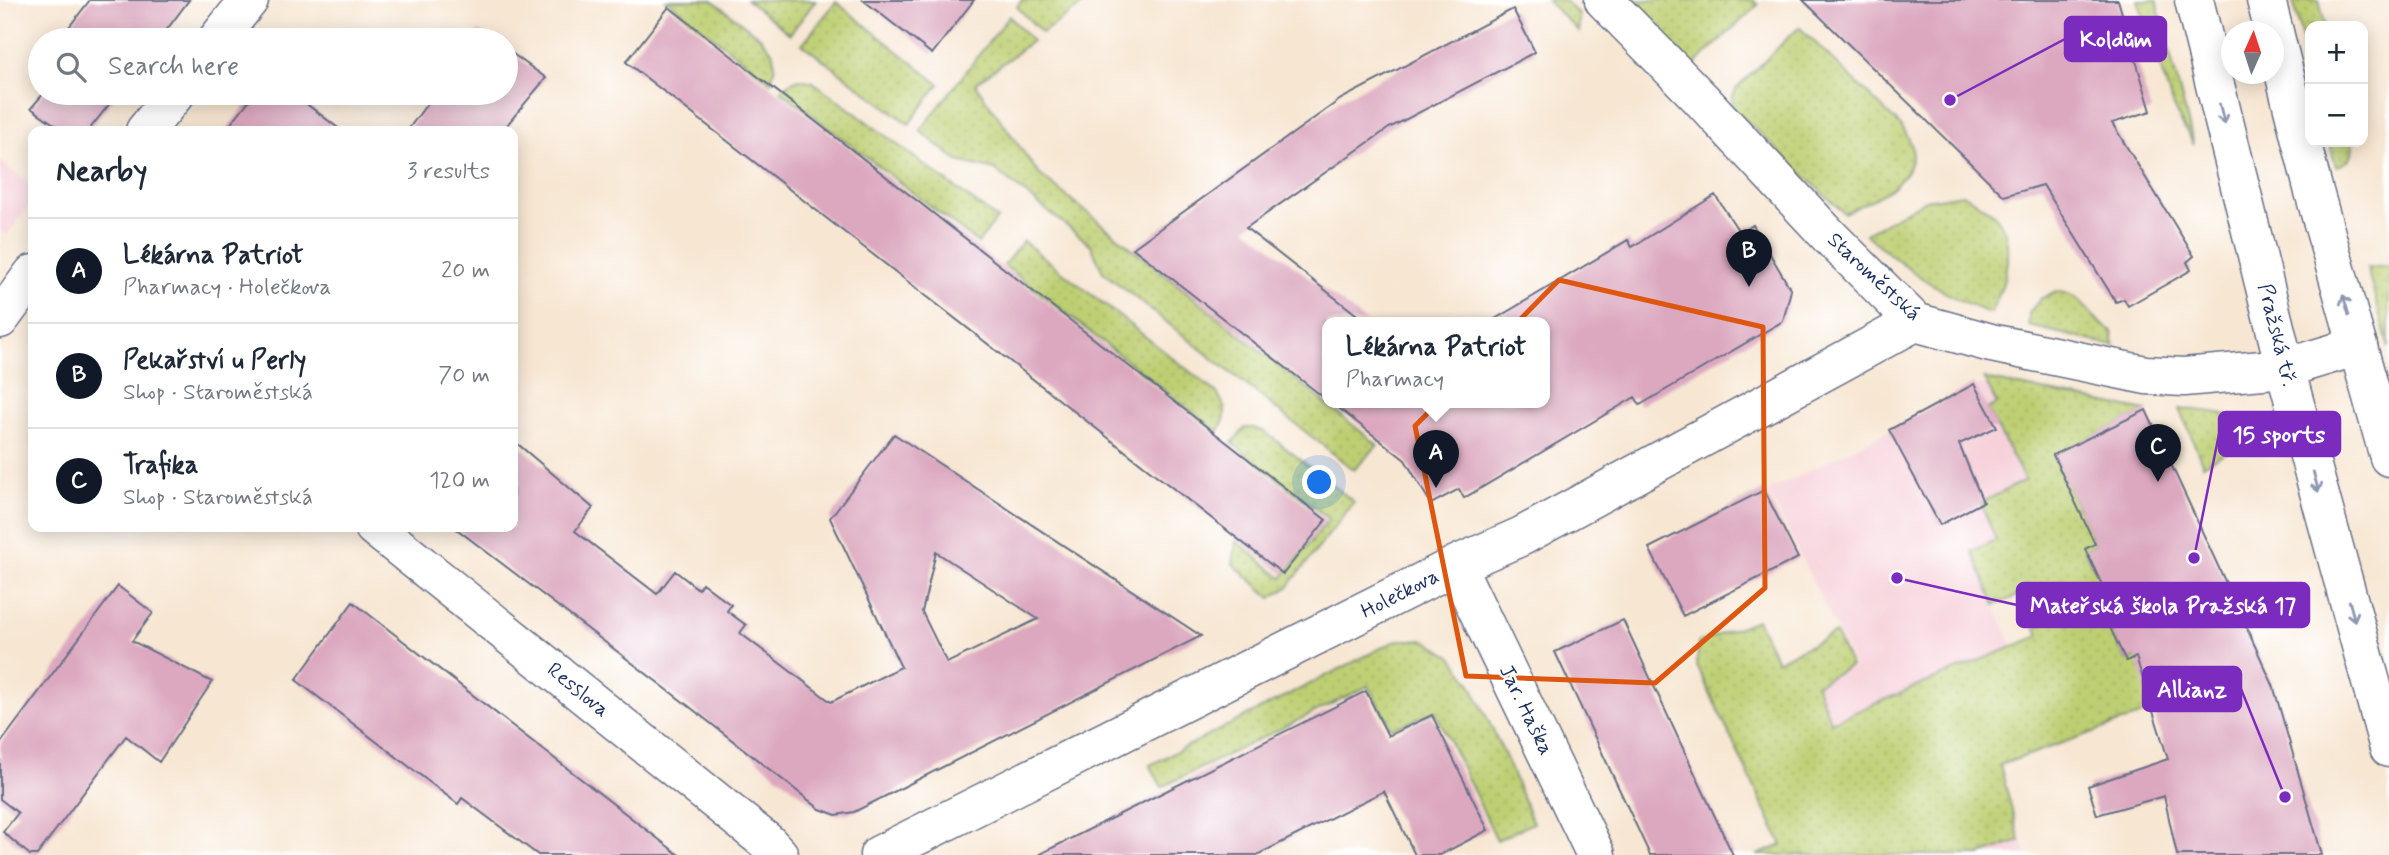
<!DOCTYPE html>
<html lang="en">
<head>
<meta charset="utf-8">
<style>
  :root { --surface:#fff; --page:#f2f2f3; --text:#1f2937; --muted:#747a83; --line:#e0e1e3; --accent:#111827 }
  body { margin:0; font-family:Mynerve,sans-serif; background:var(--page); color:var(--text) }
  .controls { position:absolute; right:21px; top:21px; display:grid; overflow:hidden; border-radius:14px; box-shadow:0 4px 18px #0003 }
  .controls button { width:63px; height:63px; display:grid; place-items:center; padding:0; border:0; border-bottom:2px solid var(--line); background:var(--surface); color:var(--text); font:35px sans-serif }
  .compass { position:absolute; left:2221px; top:21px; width:63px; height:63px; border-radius:50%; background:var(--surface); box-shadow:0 4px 18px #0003; rotate:3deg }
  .you { position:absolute; left:1320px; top:483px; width:24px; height:24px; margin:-18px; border:5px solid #fff; border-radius:50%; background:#1a73e8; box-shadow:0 0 0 10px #1a73e833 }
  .badge { display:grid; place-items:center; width:46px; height:46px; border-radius:50%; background:var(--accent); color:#fff; font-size:23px; font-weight:700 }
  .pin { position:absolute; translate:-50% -58px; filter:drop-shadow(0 2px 4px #0008) }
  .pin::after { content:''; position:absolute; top:37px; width:24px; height:21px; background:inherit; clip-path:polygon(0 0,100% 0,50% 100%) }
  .popup { position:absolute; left:1322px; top:317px; width:228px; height:91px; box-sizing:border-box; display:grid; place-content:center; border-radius:14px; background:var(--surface); filter:drop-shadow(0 2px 5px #0005); font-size:23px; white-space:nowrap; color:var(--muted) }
  .popup b { font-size:26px; color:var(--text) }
  .popup::after { content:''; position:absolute; left:50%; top:100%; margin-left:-14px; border:14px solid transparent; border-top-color:var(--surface) }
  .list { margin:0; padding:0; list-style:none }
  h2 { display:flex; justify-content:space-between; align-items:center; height:91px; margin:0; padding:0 28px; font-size:30px }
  h2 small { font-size:23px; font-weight:400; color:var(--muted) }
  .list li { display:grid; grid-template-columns:46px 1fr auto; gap:21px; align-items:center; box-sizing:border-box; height:105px; padding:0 28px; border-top:2px solid var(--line) }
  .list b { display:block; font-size:26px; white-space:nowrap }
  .list p { margin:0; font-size:23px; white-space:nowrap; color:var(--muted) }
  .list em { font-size:23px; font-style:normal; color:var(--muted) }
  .icon { flex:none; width:38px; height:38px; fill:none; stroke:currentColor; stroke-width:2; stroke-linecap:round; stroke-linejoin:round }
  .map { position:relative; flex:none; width:2389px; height:855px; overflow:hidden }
  .search { position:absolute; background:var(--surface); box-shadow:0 4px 18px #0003; left:28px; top:28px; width:490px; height:77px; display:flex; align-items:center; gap:18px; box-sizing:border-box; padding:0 24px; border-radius:38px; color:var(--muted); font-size:26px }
  .panel { position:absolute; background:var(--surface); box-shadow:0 4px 18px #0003; left:28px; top:126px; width:490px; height:406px; border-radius:14px }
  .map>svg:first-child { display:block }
  .built { fill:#f6cfd8 }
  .grass { fill:url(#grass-dots); stroke:#6c7f68; stroke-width:2 }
  .building { fill:#dca8bf; fill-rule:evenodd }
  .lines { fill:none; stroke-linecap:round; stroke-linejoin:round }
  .minor-casing { stroke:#686f87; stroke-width:41 }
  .tertiary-casing { stroke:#686f87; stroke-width:41 }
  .minor { stroke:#fff; stroke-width:38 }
  .tertiary { stroke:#fff; stroke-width:38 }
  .oneway { stroke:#8d97ae }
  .marked { fill:none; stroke:#de5710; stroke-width:5; stroke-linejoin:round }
  .labels { text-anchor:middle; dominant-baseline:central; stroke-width:5; stroke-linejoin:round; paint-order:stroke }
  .street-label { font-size:21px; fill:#1b2f5e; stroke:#fff }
  .leader { fill:none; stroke:#7b2cbf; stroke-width:2.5 }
  .callout-dot { fill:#7b2cbf; stroke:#fff; stroke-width:2.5 }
  .callout { fill:#7b2cbf; stroke:#7b2cbf; stroke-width:2.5 }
  .callout-label { font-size:23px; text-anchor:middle; font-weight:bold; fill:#fff }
</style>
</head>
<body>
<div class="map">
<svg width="2389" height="855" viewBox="0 0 2389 855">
  <defs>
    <pattern id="grass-dots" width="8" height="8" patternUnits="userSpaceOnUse" patternTransform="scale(1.75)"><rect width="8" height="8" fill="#bdcf72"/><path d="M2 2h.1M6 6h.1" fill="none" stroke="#a2b265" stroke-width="1.8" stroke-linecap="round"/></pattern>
  </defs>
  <rect width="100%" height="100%" fill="#fff"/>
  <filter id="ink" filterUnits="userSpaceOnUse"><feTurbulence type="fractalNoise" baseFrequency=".0143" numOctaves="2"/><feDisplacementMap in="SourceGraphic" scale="14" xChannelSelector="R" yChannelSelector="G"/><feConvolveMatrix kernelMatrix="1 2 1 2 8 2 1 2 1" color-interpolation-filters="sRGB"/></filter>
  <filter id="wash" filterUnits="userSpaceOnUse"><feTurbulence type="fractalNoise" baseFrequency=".00686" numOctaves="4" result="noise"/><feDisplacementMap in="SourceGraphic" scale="28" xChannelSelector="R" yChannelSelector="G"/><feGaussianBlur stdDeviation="1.57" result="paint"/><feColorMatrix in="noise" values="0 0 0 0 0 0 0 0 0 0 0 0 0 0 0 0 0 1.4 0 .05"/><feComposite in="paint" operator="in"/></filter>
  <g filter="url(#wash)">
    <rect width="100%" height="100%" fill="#f7e6d2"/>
    <path class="built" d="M 0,161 L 33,187 L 33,201 L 7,235 L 0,231 Z
      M 1981,385 L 2143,417 L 1996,540 L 1973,551 L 2013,648 L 1831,723 L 1816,684 L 1855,667 L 1768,491 Z
      M 2019,830 L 2026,855 L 1959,855 Z"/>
    <path class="grass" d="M 666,0 L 712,0 L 761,38 L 772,51 L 775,65 L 771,82 Z
      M 747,0 L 816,0 L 790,34 Z
      M 1022,0 L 1089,0 L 1042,33 L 1017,7 Z
      M 1547,0 L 1564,0 L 1579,15 L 1579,32 Z
      M 1629,0 L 1753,0 L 1758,5 L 1693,66 Z
      M 2138,0 L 2156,0 L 2194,145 L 2174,109 Z
      M 2293,0 L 2319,0 L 2325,26 L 2310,26 L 2310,72 Z
      M 836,2 L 939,84 L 909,124 L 802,44 Z
      M 1009,16 L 1032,41 L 975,84 L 1039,174 L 1378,445 L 1354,470 L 1103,272 L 1091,245 L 995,170 L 958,161 L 920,131 Z
      M 1799,27 L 1902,127 C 1905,133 1911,141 1912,147 C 1915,185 1871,200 1844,213 L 1735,110 L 1732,99 L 1736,89 Z
      M 799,79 L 813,82 L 827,92 L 997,219 L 978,243 L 781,91 L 789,83 Z
      M 2329,142 L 2352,142 C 2355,155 2349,163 2336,166 Z
      M 1963,194 C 1972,200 1983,205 1991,212 C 2019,234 2006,286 1990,313 C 1943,297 1903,266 1865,234 L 1926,200 Z
      M 1023,241 L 1217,393 C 1227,408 1228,417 1218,432 L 1004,265 Z
      M 2388,266 L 2389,268 L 2389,348 L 2367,268 Z
      M 2056,291 C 2061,292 2068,293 2073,296 C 2088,306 2095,323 2112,331 L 2114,346 L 2029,326 L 2029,313 L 2040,299 Z
      M 1984,379 L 2146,411 L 2054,455 L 2095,544 L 2085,550 L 2094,568 L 2104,564 L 2122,604 L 2103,613 L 2126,661 L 2152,652 L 2153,711 L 2000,765 L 2020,841 L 1981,855 L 1757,855 L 1782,845 L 1697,666 L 1698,643 L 1757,620 L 1777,661 L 1835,633 L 1851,666 L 1816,684 L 1831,722 L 2039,636 L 2022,594 L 1995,605 L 1972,551 L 1996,540 L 1981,503 L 2025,480 L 1987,409 L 1997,404 Z
      M 2180,409 C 2215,412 2229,409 2256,435 L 2203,465 Z
      M 1245,428 L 1253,428 L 1265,432 L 1354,502 L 1288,587 L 1271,598 L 1233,564 L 1236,541 L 1282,578 L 1329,519 L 1232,443 Z
      M 1397,640 L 1425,640 L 1452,657 L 1470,682 L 1507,760 L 1533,823 L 1497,840 L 1435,711 L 1392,729 L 1368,686 L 1162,787 L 1150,765 Z"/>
    <g id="blocks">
      <path class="building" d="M 90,0 L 189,0 L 159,40 L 59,40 Z
        M 863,0 L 974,0 L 932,54 Z
        M 1803,0 L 2118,0 L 2151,111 L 2112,123 L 2194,256 L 2187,262 L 2191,270 L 2128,306 L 2124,299 L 2116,302 L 2043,185 L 2004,196 Z
        M 669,7 L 1326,520 L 1283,574 L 626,62 Z
        M 1513,9 L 1535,52 L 1389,128 L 1246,228 L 1366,322 L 1327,322 L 1327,400 L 1133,248 L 1341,99 Z
        M 479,31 L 493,40 L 472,40 Z
        M 506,49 L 546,78 L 502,131 L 407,131 L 435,93 L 506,93 Z
        M 44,93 L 118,93 L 88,131 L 64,131 L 31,108 Z
        M 255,93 L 292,93 L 342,131 L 225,131 Z
        M 1715,195 L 1740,233 L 1753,225 L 1791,290 L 1783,321 L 1640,405 L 1635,397 L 1464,498 L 1459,489 L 1431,504 L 1405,460 L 1331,402 L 1544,402 L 1544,322 L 1490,322 L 1628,240 L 1632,247 Z
        M 1974,384 L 1997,427 L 1959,444 L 1983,502 L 1940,525 L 1889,430 Z
        M 2146,410 L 2273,685 L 2322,855 L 2177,855 L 2164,796 L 2097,815 L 2088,786 L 2168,759 L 2136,657 L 2126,661 L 2103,613 L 2113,608 L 2085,549 L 2095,544 L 2053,455 Z
        M 894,434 L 1201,636 L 854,812 L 836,815 L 820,809 L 686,704 L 454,527 L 513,527 L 513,440 L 593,508 L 575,531 L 657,594 L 675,571 L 698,589 L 702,583 L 731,605 L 727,611 L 746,625 L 740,633 L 831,702 L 901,667 L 830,518 ZM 936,552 L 1038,619 L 947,663 L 922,612 Z
        M 1764,490 L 1798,558 L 1683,616 L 1649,548 Z
        M 118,586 L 153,613 L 132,641 L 212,682 L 159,762 L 126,736 L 37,855 L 30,855 L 3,832 L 18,813 L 0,799 L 0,744 Z
        M 353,602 L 541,748 L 679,855 L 538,855 L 462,798 L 458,804 L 296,680 Z
        M 1623,620 L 1733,855 L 1650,855 L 1555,652 Z
        M 1366,691 L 1388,736 L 1432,715 L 1488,830 L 1440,855 L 1415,855 L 1384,791 L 1257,855 L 1038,855 Z"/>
    </g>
  </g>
  <g filter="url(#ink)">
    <use href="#blocks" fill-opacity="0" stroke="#686f87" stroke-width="2"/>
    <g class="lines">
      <defs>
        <path id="minor" d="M 1604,0 L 1701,99 L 1829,236 L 1915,322 L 1991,343 L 2146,375 L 2184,377 L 2285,368 L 2358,346
          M 217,40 L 249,0
          M 145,131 L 176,93
          M 0,319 L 33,274
          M 374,527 L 767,842 L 779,855
          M 1456,565 L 1596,855
          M 879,855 L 1456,565 L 1522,536 L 1915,322"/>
        <path id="tertiary" d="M 2194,0 L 2285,368 L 2389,748
          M 2266,0 L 2313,188 L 2389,457"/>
      </defs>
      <use href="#minor" class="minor-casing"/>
      <use href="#tertiary" class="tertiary-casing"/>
      <use href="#minor" class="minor"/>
      <use href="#tertiary" class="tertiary"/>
    </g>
    <defs><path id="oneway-shaft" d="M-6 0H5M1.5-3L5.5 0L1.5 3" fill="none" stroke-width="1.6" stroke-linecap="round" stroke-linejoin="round" transform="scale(1.75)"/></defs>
    <g class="oneway">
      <use href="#oneway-shaft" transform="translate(2222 114) rotate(76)"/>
      <use href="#oneway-shaft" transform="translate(2346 305) rotate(-106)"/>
      <use href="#oneway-shaft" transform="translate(2316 482) rotate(75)"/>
      <use href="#oneway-shaft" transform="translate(2352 611) rotate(75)"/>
    </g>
  </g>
  <path class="marked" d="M 1559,280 L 1763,327 L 1765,588 L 1655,683 L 1466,676 L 1415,426 Z"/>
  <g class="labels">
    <g class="street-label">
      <text transform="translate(1874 277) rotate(43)">Staroměstská</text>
      <text transform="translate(2277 335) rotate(76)">Pražská tř.</text>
      <text transform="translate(1400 594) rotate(-27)">Holečkova</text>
      <text transform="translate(578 690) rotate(39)">Resslova</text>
      <text transform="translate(1526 710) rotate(64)">Jar. Haška</text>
    </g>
  </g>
  <path class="leader" d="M1950 100L2065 39M2194 558L2219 434M1897 578L2017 605M2285 797L2241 689"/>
  <g class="callout-dot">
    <circle cx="1950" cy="100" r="7"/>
    <circle cx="2194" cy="558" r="7"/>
    <circle cx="1897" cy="578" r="7"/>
    <circle cx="2285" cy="797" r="7"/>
  </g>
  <g class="callout">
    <rect x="2065" y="17" width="101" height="44" rx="7"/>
    <rect x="2219" y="412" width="121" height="44" rx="7"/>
    <rect x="2017" y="583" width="292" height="44" rx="7"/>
    <rect x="2143" y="667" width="98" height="44" rx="7"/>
  </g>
  <g class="callout-label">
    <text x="2116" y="47">Koldům</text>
    <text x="2279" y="442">15 sports</text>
    <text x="2163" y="613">Mateřská škola Pražská 17</text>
    <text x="2192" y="697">Allianz</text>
  </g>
</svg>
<div class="controls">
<button>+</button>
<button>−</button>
</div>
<svg class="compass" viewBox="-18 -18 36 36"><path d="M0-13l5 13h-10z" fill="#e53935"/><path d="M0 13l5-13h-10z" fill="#747a83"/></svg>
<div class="you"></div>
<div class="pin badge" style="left:1436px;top:488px">A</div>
<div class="popup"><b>Lékárna Patriot</b>Pharmacy</div>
<div class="pin badge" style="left:1749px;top:287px">B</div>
<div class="pin badge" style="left:2158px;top:482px">C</div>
<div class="search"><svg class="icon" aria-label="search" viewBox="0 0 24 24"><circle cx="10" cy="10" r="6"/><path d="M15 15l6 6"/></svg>Search here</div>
<section class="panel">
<h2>Nearby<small>3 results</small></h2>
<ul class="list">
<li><span class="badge">A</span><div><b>Lékárna Patriot</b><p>Pharmacy · Holečkova</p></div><em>20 m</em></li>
<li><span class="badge">B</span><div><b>Pekařství u Perly</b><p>Shop · Staroměstská</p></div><em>70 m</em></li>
<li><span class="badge">C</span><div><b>Trafika</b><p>Shop · Staroměstská</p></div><em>120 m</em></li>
</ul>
</section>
</div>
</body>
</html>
